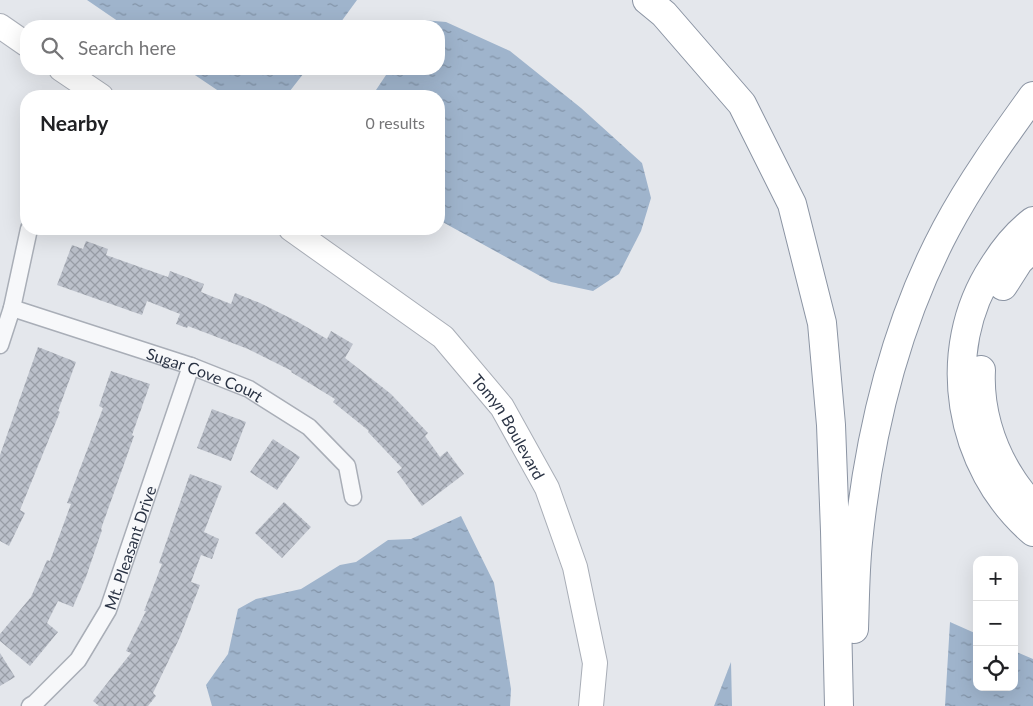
<!DOCTYPE html>
<html lang="en">
<head>
<meta charset="utf-8">
<style>
  :root { --surface:#fff; --page:#f2f2f2; --text:#202124; --muted:#757577; --line:#e0e0e0 }
  body { margin:0; font-family:Lato,sans-serif; background:var(--page); color:var(--text) }
  .controls { position:absolute; right:15px; bottom:15px; display:grid; overflow:hidden; border-radius:10px; box-shadow:0 5px 20px #0002 }
  .controls button { width:45px; height:45px; display:grid; place-items:center; padding:0; border:0; border-bottom:1px solid var(--line); background:var(--surface); color:var(--text); font:25px sans-serif }
  .list { margin:0; padding:0; list-style:none }
  h2 { display:flex; justify-content:space-between; align-items:center; height:65px; margin:0; padding:0 20px; font-size:21px }
  h2 small { font-size:16px; font-weight:400; color:var(--muted) }
  .icon { flex:none; width:28px; height:28px; fill:none; stroke:currentColor; stroke-width:2; stroke-linecap:round; stroke-linejoin:round }
  .map { position:relative; flex:none; width:1033px; height:706px; overflow:hidden }
  .search { position:absolute; background:var(--surface); box-shadow:0 5px 20px #0002; left:20px; top:20px; width:425px; height:55px; display:flex; align-items:center; gap:12px; box-sizing:border-box; padding:0 18px; border-radius:20px; color:var(--muted); font-size:19px }
  .panel { position:absolute; background:var(--surface); box-shadow:0 5px 20px #0002; left:20px; top:90px; width:425px; height:145px; border-radius:20px }
  .map>svg:first-child { display:block }
  .water { fill:url(#water-ripples) }
  .building { fill:url(#building-cross-hatch) }
  .lines { fill:none; stroke-linecap:round; stroke-linejoin:round }
  .street-casing { stroke:#a9aeb7; stroke-width:19 }
  .secondary-casing { stroke:#a9aeb7; stroke-width:26 }
  .highway-casing { stroke:#8b94a3; stroke-width:30 }
  .street { stroke:#f7f8fa; stroke-width:16 }
  .secondary { stroke:#fff; stroke-width:24 }
  .highway { stroke:#fff; stroke-width:28 }
  .labels { text-anchor:middle; dominant-baseline:central; stroke-width:4; stroke-linejoin:round; paint-order:stroke }
  .street-label { font-size:16px; fill:#2b3445; stroke:#f4f6f9 }
</style>
</head>
<body>
<div class="map">
<svg width="1033" height="706" viewBox="0 0 1033 706">
  <defs>
    <pattern id="water-ripples" width="26" height="14" patternUnits="userSpaceOnUse" patternTransform="scale(1.25)"><rect width="26" height="14" fill="#9fb4cc"/><path d="M2 4q2-2 4 0t4 0M15 11q2-2 4 0t4 0" fill="none" stroke="#8293a7"/></pattern>
    <pattern id="building-cross-hatch" width="8" height="8" patternUnits="userSpaceOnUse" patternTransform="scale(1.25)"><rect width="8" height="8" fill="#bbc0ca"/><path d="M0 0l8 8M0 8l8-8" fill="none" stroke="#989da6"/></pattern>
  </defs>
  <rect width="100%" height="100%" fill="#e4e7ec"/>
  <path class="water" d="M 87,0 L 357,0 L 338,26 L 125,26 Z
    M 423,20 L 446,22 L 510,51 L 581,108 L 642,163 L 651,198 L 641,231 L 619,274 L 593,291 L 551,282 L 439,220 L 439,96 L 372,96 L 390,69 L 439,69 L 439,26 L 419,26 Z
    M 186,69 L 307,69 L 286,96 L 226,96 Z
    M 461,516 L 494,583 L 511,689 L 510,706 L 212,706 L 206,685 L 228,654 L 238,609 L 256,599 L 301,589 L 340,565 L 356,562 L 388,540 L 411,539 Z
    M 950,622 L 977,634 L 977,687 L 1014,687 L 1014,651 L 1033,659 L 1033,706 L 945,706 Z
    M 731,662 L 732,706 L 714,706 Z"/>
  <path class="building" d="M 86,241 L 108,249 L 106,255 L 168,277 L 170,271 L 204,284 L 201,292 L 231,304 L 235,293 L 260,303 L 298,322 L 327,339 L 331,331 L 353,344 L 345,358 L 391,394 L 428,433 L 425,436 L 440,457 L 447,451 L 464,474 L 422,506 L 397,472 L 402,468 L 368,432 L 369,431 L 333,402 L 335,399 L 291,372 L 292,371 L 248,349 L 188,326 L 187,328 L 176,324 L 180,314 L 147,301 L 142,315 L 57,285 L 72,245 L 83,249 Z
    M 38,347 L 76,362 L 58,411 L 60,412 L 20,510 L 25,513 L 9,546 L 0,541 L 0,455 Z
    M 111,371 L 150,384 L 132,435 L 134,436 L 101,529 L 102,530 L 86,577 L 73,607 L 58,601 L 47,623 L 58,632 L 30,666 L 0,641 L 0,634 L 31,597 L 47,560 L 50,561 L 71,504 L 67,503 L 103,408 L 99,406 Z
    M 212,409 L 246,422 L 231,461 L 197,448 Z
    M 273,439 L 300,457 L 277,490 L 250,472 Z
    M 190,474 L 222,486 L 204,532 L 219,539 L 212,559 L 201,555 L 191,582 L 200,585 L 180,637 L 153,693 L 156,696 L 148,706 L 99,706 L 93,701 L 131,653 L 126,651 L 146,611 L 144,611 L 162,564 L 159,563 Z
    M 284,502 L 311,527 L 282,558 L 255,533 Z
    M 0,653 L 15,677 L 0,686 Z"/>
  <g class="lines">
    <defs>
      <g id="street">
        <path id="s1" d="M 12,308 L 191,366 L 249,389 L 309,427 L 347,466 L 353,497"/>
        <path d="M 0,345 L 12,308 L 29,229"/>
        <path id="s2" d="M 30,706 L 35,703 L 78,660 L 108,610 L 191,366"/>
      </g>
      <g id="secondary">
        <path d="M 0,26 L 26,44"/>
        <path d="M 61,69 L 101,96"/>
        <path id="s3" d="M 291,229 L 443,337 L 502,407 L 547,488 L 575,567 L 595,663 L 591,706"/>
      </g>
      <path id="highway" d="M 647,0 L 664,14 L 742,104 L 792,204 L 822,323 L 831,425 L 835,531 L 839,706
        M 1033,221 C 1016,234 1004,249 993,267 C 938,351 958,467 1033,532
        M 1003,286 L 1019,261 L 1033,248
        M 981,370 C 979,407 990,446 1011,478 C 1017,488 1025,497 1032,506
        M 854,629 C 855,601 855,571 858,542 C 869,435 895,325 946,229 C 971,182 1002,139 1033,96"/>
    </defs>
    <use href="#street" class="street-casing"/>
    <use href="#secondary" class="secondary-casing"/>
    <use href="#highway" class="highway-casing"/>
    <use href="#street" class="street"/>
    <use href="#secondary" class="secondary"/>
    <use href="#highway" class="highway"/>
  </g>
  <g class="labels">
    <g class="street-label">
      <text stroke="none"><textPath href="#s1" startOffset="204">Sugar Cove Court</textPath></text>
      <text stroke="none"><textPath href="#s3" startOffset="298">Tomyn Boulevard</textPath></text>
      <text stroke="none"><textPath href="#s2" startOffset="191">Mt. Pleasant Drive</textPath></text>
    </g>
  </g>
</svg>
<div class="controls">
<button>+</button>
<button>−</button>
<button><svg class="icon" aria-label="locate" viewBox="0 0 24 24"><circle cx="12" cy="12" r="6"/><path d="M12 2v4M12 18v4M2 12h4M18 12h4"/></svg></button>
</div>
<div class="search"><svg class="icon" aria-label="search" viewBox="0 0 24 24"><circle cx="10" cy="10" r="6"/><path d="M15 15l6 6"/></svg>Search here</div>
<section class="panel">
<h2>Nearby<small>0 results</small></h2>
<ul class="list">
</ul>
</section>
</div>
</body>
</html>
